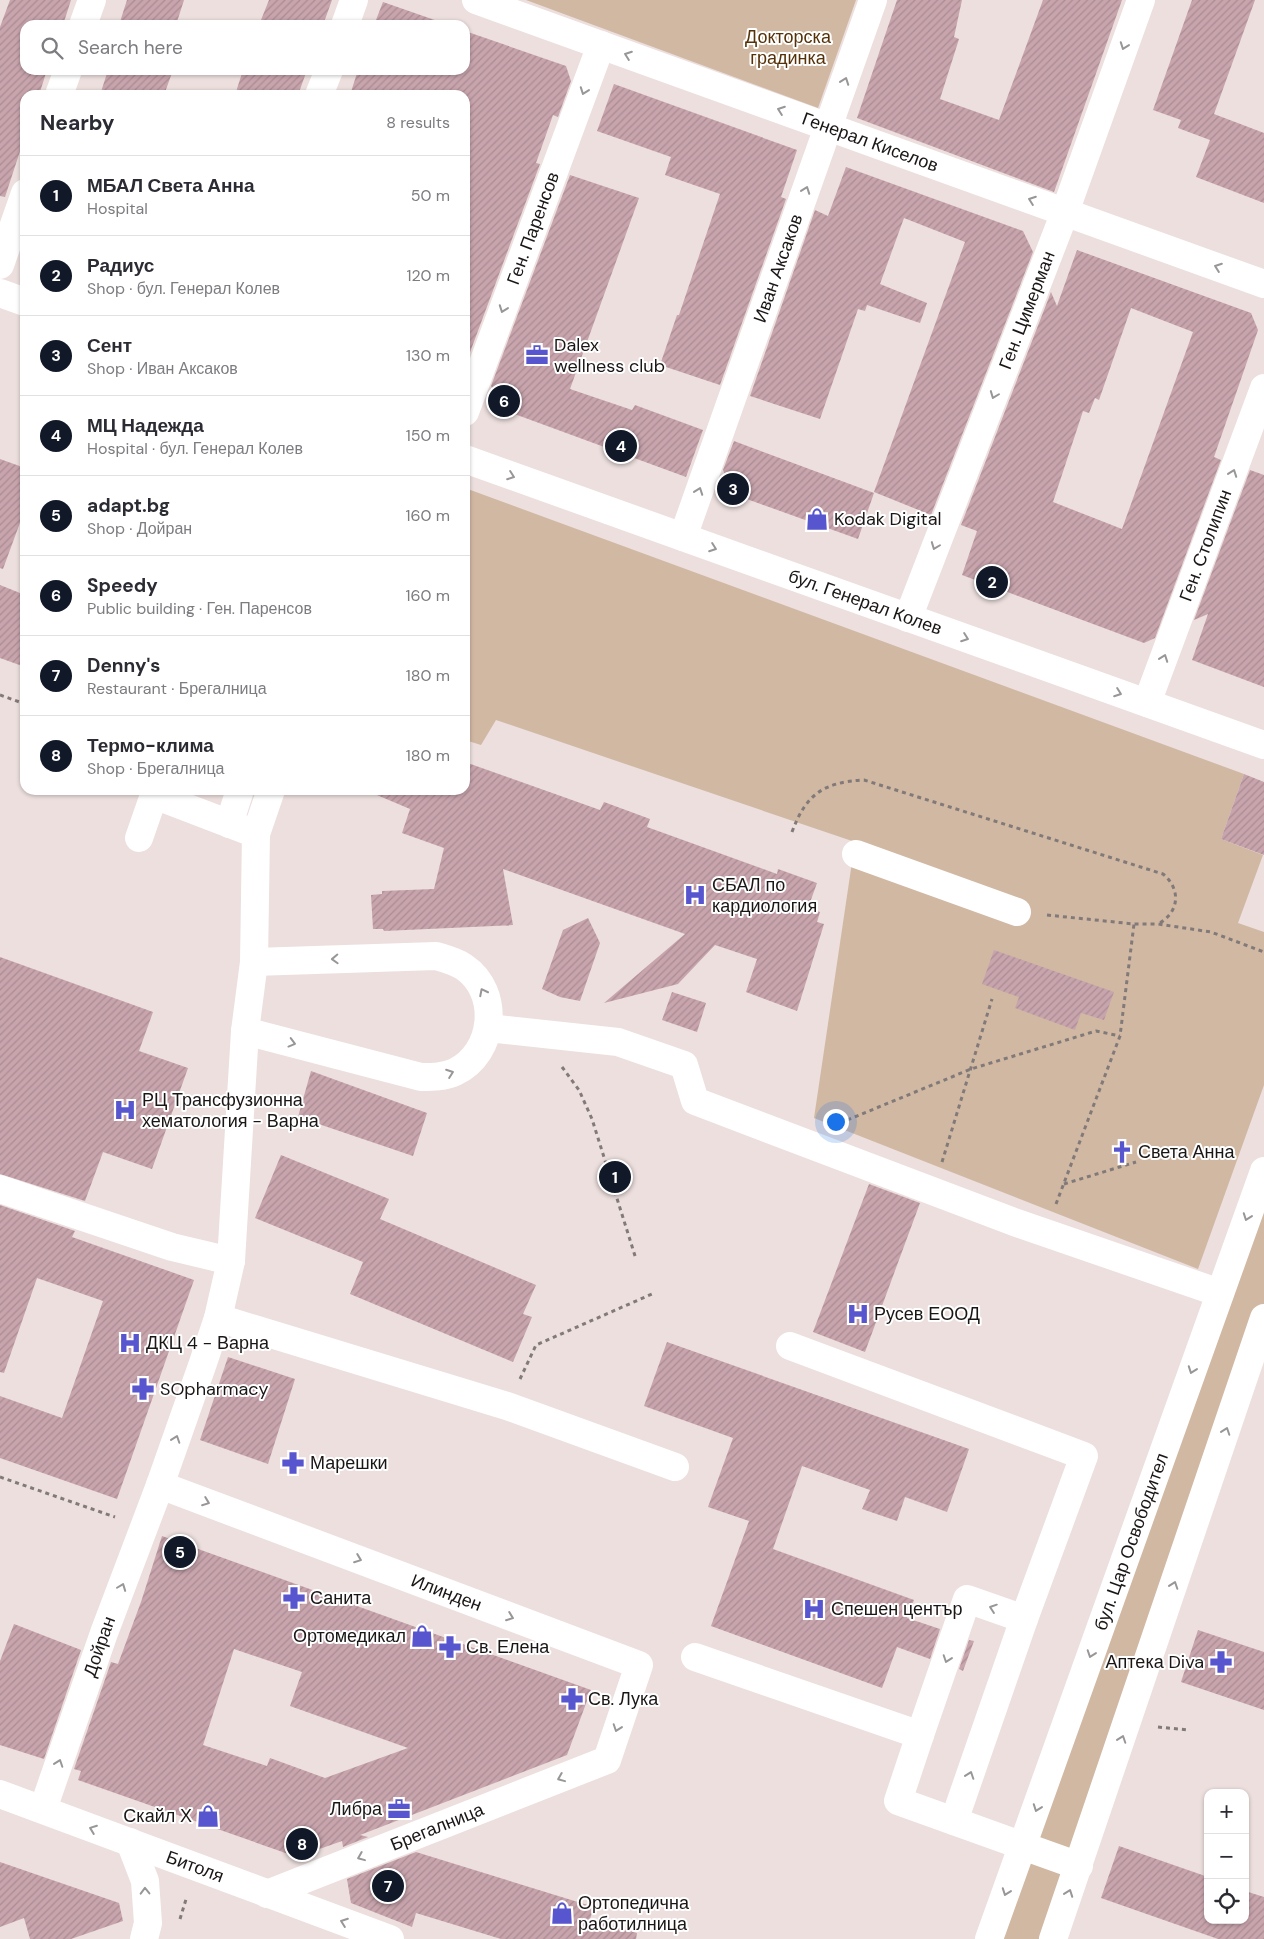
<!DOCTYPE html>
<html lang="en">
<head>
<meta charset="utf-8">
<style>
  :root { --surface:#fff; --page:#f7f7f7; --text:#2b2b33; --muted:#7c7c81; --line:#e1e1e2; --accent:#111827 }
  body { margin:0; font-family:"DM Sans",sans-serif; background:var(--page); color:var(--text) }
  .controls { position:absolute; right:15px; bottom:15px; display:grid; overflow:hidden; border-radius:10px; box-shadow:0 1px 4px #0004 }
  .controls button { width:45px; height:45px; display:grid; place-items:center; padding:0; border:0; border-bottom:1px solid var(--line); background:var(--surface); color:var(--text); font:25px sans-serif }
  .you { position:absolute; left:835px; top:1121px; width:18px; height:18px; margin:-12px; border:4px solid #fff; border-radius:50%; background:#1a73e8; box-shadow:0 0 0 8px #1a73e833 }
  .badge { display:grid; place-items:center; width:32px; height:32px; border-radius:50%; background:var(--accent); color:#fff; font-size:16px; font-weight:700 }
  .pin { position:absolute; translate:-50% -50%; border:2px solid #fff; box-shadow:0 1px 5px #0006 }
  .list { margin:0; padding:0; list-style:none }
  h2 { display:flex; justify-content:space-between; align-items:center; height:65px; margin:0; padding:0 20px; font-size:21px }
  h2 small { font-size:16px; font-weight:400; color:var(--muted) }
  .list li { display:grid; grid-template-columns:32px 1fr auto; gap:15px; align-items:center; box-sizing:border-box; height:80px; padding:0 20px; border-top:1px solid var(--line) }
  .list b { display:block; font-size:19px; white-space:nowrap }
  .list p { margin:0; font-size:16px; white-space:nowrap; color:var(--muted) }
  .list em { font-size:16px; font-style:normal; color:var(--muted) }
  .icon { flex:none; width:28px; height:28px; fill:none; stroke:currentColor; stroke-width:2; stroke-linecap:round; stroke-linejoin:round }
  .map { position:relative; flex:none; width:1264px; height:1939px; overflow:hidden }
  .search { position:absolute; background:var(--surface); box-shadow:0 1px 4px #0004; left:20px; top:20px; width:450px; height:55px; display:flex; align-items:center; gap:12px; box-sizing:border-box; padding:0 18px; border-radius:15px; color:var(--muted); font-size:19px }
  .panel { position:absolute; background:var(--surface); box-shadow:0 1px 4px #0004; left:20px; top:90px; width:450px; height:705px; border-radius:15px }
  .map>svg:first-child { display:block }
  .green { fill:#d1b8a3 }
  .building { fill:url(#building-hatch); fill-rule:evenodd }
  .lines { fill:none; stroke-linecap:round; stroke-linejoin:round }
  .path { stroke:#827a79; stroke-width:3; stroke-dasharray:4 4; stroke-linecap:butt }
  .minor { stroke:#fff; stroke-width:28 }
  .major { stroke:#fff; stroke-width:28 }
  .oneway { stroke:#989696 }
  .labels { text-anchor:middle; dominant-baseline:central; stroke-width:4; stroke-linejoin:round; paint-order:stroke }
  .park-label { font-size:18px; fill:#563107; stroke:#fff }
  .street-label { font-size:18px; fill:#1a1615; stroke:#fff }
  .poi-label { font-size:18px; fill:#1a1615; stroke:#fff; text-anchor:start }
</style>
</head>
<body>
<div class="map">
<svg width="1264" height="1939" viewBox="0 0 1264 1939">
  <defs>
    <pattern id="building-hatch" width="6" height="6" patternUnits="userSpaceOnUse" patternTransform="scale(1.25)"><rect width="6" height="6" fill="#c8a4ad"/><path d="M-1 1l2-2M0 6l6-6M5 7l2-2" fill="none" stroke="#ab8c94"/></pattern>
  </defs>
  <rect width="100%" height="100%" fill="#ecdfde"/>
  <path class="green" d="M 526,0 L 856,0 L 818,108 Z
    M 465,488 L 1244,774 L 1221,839 L 1263,855 L 1238,923 L 1264,932 L 1264,1085 L 1198,1269 L 814,1118 L 855,842 L 496,720 L 481,745 L 465,740 Z
    M 1264,1170 L 1264,1318 L 1052,1939 L 989,1939 Z"/>
  <path class="building" d="M 10,0 L 71,0 L 63,25 L 25,25 L 25,70 L 47,70 L 39,95 L 25,95 L 25,136 L 5,197 L 0,196 L 0,27 Z
    M 127,0 L 184,0 L 176,25 L 119,25 Z
    M 269,0 L 332,0 L 323,25 L 259,25 Z
    M 897,0 L 962,0 L 954,37 L 959,39 L 940,99 L 999,120 L 1043,0 L 1122,0 L 1054,192 L 857,118 Z
    M 1192,0 L 1255,0 L 1214,114 L 1264,133 L 1264,203 L 1196,177 L 1210,140 L 1178,128 L 1181,120 L 1153,110 Z
    M 383,2 L 449,25 L 374,25 Z
    M 465,31 L 566,66 L 571,81 L 558,117 L 553,115 L 536,163 L 540,164 L 469,355 L 465,349 L 465,95 L 350,95 L 358,70 L 465,70 Z
    M 108,70 L 173,70 L 164,95 L 100,95 Z
    M 243,70 L 307,70 L 298,95 L 235,95 Z
    M 614,84 L 797,150 L 781,197 L 786,199 L 720,385 L 660,365 L 677,315 L 679,315 L 720,194 L 665,175 L 671,157 L 597,131 Z
    M 846,167 L 1023,231 L 1033,252 L 931,515 L 874,492 L 965,242 L 904,218 L 880,284 L 927,303 L 920,323 L 867,305 L 865,311 L 858,309 L 820,419 L 750,396 L 815,210 L 828,216 Z
    M 570,175 L 639,198 L 570,389 L 632,410 L 635,405 L 703,430 L 686,477 L 509,412 L 491,386 Z
    M 1077,250 L 1251,313 L 1258,330 L 1214,457 L 1221,460 L 1155,638 L 1144,643 L 962,575 L 977,531 L 961,525 L 1051,292 L 1057,306 ZM 1131,308 L 1193,332 L 1122,529 L 1053,502 L 1083,411 L 1089,413 L 1095,398 L 1099,400 Z
    M 734,441 L 874,493 L 858,539 L 733,494 L 723,470 Z
    M 0,459 L 25,468 L 25,509 L 3,569 L 0,568 Z
    M 1250,470 L 1264,475 L 1264,687 L 1192,660 L 1208,614 L 1194,620 Z
    M 0,585 L 25,595 L 25,667 L 0,658 Z
    M 465,762 L 600,810 L 604,802 L 650,819 L 647,827 L 777,874 L 778,869 L 817,883 L 808,908 L 820,912 L 817,922 L 824,924 L 797,1011 L 746,992 L 757,959 L 715,945 L 678,984 L 604,1003 L 685,934 L 503,869 L 513,925 L 384,931 L 383,929 L 373,929 L 371,895 L 382,894 L 382,891 L 434,889 L 444,848 L 402,833 L 410,809 L 365,790 L 465,790 Z
    M 1244,774 L 1264,782 L 1264,855 L 1221,839 Z
    M 588,918 L 600,943 L 580,1001 L 560,997 L 542,989 L 563,930 Z
    M 994,950 L 1114,992 L 1104,1020 L 1081,1013 L 1075,1030 L 1015,1008 L 1019,997 L 982,984 Z
    M 0,957 L 153,1012 L 139,1051 L 188,1068 L 152,1169 L 103,1152 L 85,1201 L 0,1174 Z
    M 672,992 L 706,1003 L 697,1032 L 662,1020 Z
    M 311,1071 L 427,1113 L 413,1156 L 298,1117 Z
    M 281,1155 L 389,1199 L 380,1219 L 536,1285 L 523,1314 L 532,1317 L 513,1362 L 350,1294 L 363,1262 L 255,1218 Z
    M 869,1184 L 920,1203 L 865,1352 L 813,1332 Z
    M 0,1205 L 75,1231 L 72,1237 L 194,1280 L 117,1499 L 0,1458 L 0,1396 L 62,1418 L 103,1301 L 37,1278 L 4,1373 L 0,1372 Z
    M 667,1342 L 969,1449 L 947,1512 L 905,1497 L 897,1521 L 862,1509 L 870,1490 L 802,1466 L 773,1549 L 914,1600 L 907,1618 L 940,1629 L 930,1659 L 897,1647 L 882,1688 L 711,1626 L 749,1521 L 708,1507 L 733,1438 L 644,1406 Z
    M 228,1357 L 295,1379 L 268,1464 L 200,1440 Z
    M 162,1536 L 591,1690 L 567,1755 L 360,1835 L 368,1837 L 343,1847 L 342,1841 L 297,1857 L 78,1780 L 81,1771 L 74,1769 L 111,1662 L 118,1664 L 141,1602 ZM 234,1649 L 302,1672 L 290,1706 L 408,1748 L 325,1778 L 270,1758 L 267,1766 L 203,1745 Z
    M 14,1624 L 81,1650 L 44,1759 L 0,1745 L 0,1661 Z
    M 1198,1630 L 1264,1652 L 1264,1710 L 1181,1682 Z
    M 969,1640 L 974,1641 L 963,1671 L 959,1669 Z
    M 1119,1846 L 1208,1877 L 1208,1920 L 1245,1920 L 1245,1891 L 1264,1897 L 1264,1939 L 1218,1939 L 1101,1898 Z
    M 416,1852 L 594,1907 L 590,1919 L 637,1933 L 636,1939 L 501,1939 L 416,1913 L 412,1927 L 351,1903 L 347,1879 Z
    M 0,1862 L 119,1903 L 123,1921 L 71,1939 L 30,1939 L 24,1918 L 0,1927 Z"/>
  <g class="lines">
    <path class="path" d="M 0,695 L 25,704
      M 792,832 C 806,794 824,782 864,780 L 1163,874 C 1181,889 1180,912 1158,924
      M 1047,915 L 1134,924 L 1158,924 L 1211,932 L 1264,952
      M 562,1067 L 579,1090 L 592,1119 L 636,1259
      M 840,1123 L 971,1069 L 1096,1031 L 1120,1036
      M 942,1162 L 992,999
      M 1064,1184 L 1136,1162
      M 1056,1204 L 1120,1036 L 1134,924
      M 520,1379 L 536,1345 L 652,1294
      M 0,1477 L 115,1517
      M 1158,1727 L 1189,1730
      M 180,1919 L 187,1896"/>
    <g class="minor">
      <path id="s1" d="M 476,0 L 1264,284"/>
      <path d="M 83,25 L 92,0"/>
      <path d="M 345,25 L 354,0"/>
      <path d="M 59,95 L 68,70"/>
      <path d="M 319,95 L 329,70"/>
      <path d="M 0,265 L 25,193"/>
      <path d="M 0,293 L 25,302"/>
      <path id="s2" d="M 465,412 L 601,45"/>
      <path id="s3" d="M 465,459 L 1264,745"/>
      <path id="s4" d="M 683,537 L 873,0"/>
      <path id="s5" d="M 908,618 L 1065,212 L 1141,0"/>
      <path id="s6" d="M 1147,703 L 1264,388"/>
      <path d="M 229,824 L 240,790"/>
      <path d="M 139,838 L 154,795 L 256,834"/>
      <path d="M 856,854 L 1017,912"/>
      <path d="M 488,1028 L 618,1042 L 684,1065 L 695,1101 L 1014,1222 L 1220,1293"/>
      <path d="M 245,1031 L 421,1077 C 433,1077 444,1077 455,1072 C 495,1053 501,992 464,967 C 455,961 446,959 436,956 L 254,962"/>
      <path d="M 0,1189 L 172,1247 L 231,1261"/>
      <path d="M 218,1318 L 507,1406 L 675,1467"/>
      <path d="M 790,1346 L 1084,1456 L 1024,1619"/>
      <path id="s7" d="M 160,1485 L 639,1665 L 607,1760 L 267,1894"/>
      <path d="M 695,1657 L 920,1735 L 898,1801 L 1023,1846"/>
      <path d="M 920,1735 L 967,1599 L 1024,1619 L 954,1821"/>
      <path id="s8" d="M 0,1794 L 390,1939"/>
      <path id="s9" d="M 43,1809 L 104,1633 L 160,1485 L 203,1363 L 218,1318 L 231,1261 L 245,1031 L 254,962 L 256,834 L 271,790"/>
      <path d="M 130,1842 L 145,1881 L 148,1923 L 144,1939"/>
    </g>
    <g class="major">
      <path d="M 1023,1846 L 1079,1866"/>
      <path id="s10" d="M 989,1939 L 1264,1171"/>
      <path d="M 1053,1939 L 1264,1318"/>
    </g>
  </g>
  <defs><path id="oneway-chevron" d="M-2-3.5L2.5 0L-2 3.5" fill="none" stroke-width="1.6" stroke-linecap="round" stroke-linejoin="round" transform="scale(1.25)"/></defs>
  <g class="oneway">
    <use href="#oneway-chevron" transform="translate(1124 46) rotate(110)"/>
    <use href="#oneway-chevron" transform="translate(628 55) rotate(-160)"/>
    <use href="#oneway-chevron" transform="translate(845 81) rotate(-70)"/>
    <use href="#oneway-chevron" transform="translate(584 91) rotate(110)"/>
    <use href="#oneway-chevron" transform="translate(781 110) rotate(-160)"/>
    <use href="#oneway-chevron" transform="translate(806 190) rotate(-70)"/>
    <use href="#oneway-chevron" transform="translate(1032 200) rotate(-160)"/>
    <use href="#oneway-chevron" transform="translate(1218 267) rotate(-160)"/>
    <use href="#oneway-chevron" transform="translate(503 309) rotate(110)"/>
    <use href="#oneway-chevron" transform="translate(994 395) rotate(111)"/>
    <use href="#oneway-chevron" transform="translate(1233 473) rotate(-70)"/>
    <use href="#oneway-chevron" transform="translate(511 476) rotate(20)"/>
    <use href="#oneway-chevron" transform="translate(699 491) rotate(-70)"/>
    <use href="#oneway-chevron" transform="translate(935 546) rotate(111)"/>
    <use href="#oneway-chevron" transform="translate(713 548) rotate(20)"/>
    <use href="#oneway-chevron" transform="translate(965 638) rotate(20)"/>
    <use href="#oneway-chevron" transform="translate(1164 658) rotate(-70)"/>
    <use href="#oneway-chevron" transform="translate(1118 693) rotate(20)"/>
    <use href="#oneway-chevron" transform="translate(335 959) rotate(178)"/>
    <use href="#oneway-chevron" transform="translate(483 992) rotate(-117)"/>
    <use href="#oneway-chevron" transform="translate(292 1043) rotate(15)"/>
    <use href="#oneway-chevron" transform="translate(450 1073) rotate(-20)"/>
    <use href="#oneway-chevron" transform="translate(1247 1217) rotate(110)"/>
    <use href="#oneway-chevron" transform="translate(1192 1370) rotate(110)"/>
    <use href="#oneway-chevron" transform="translate(1226 1431) rotate(-71)"/>
    <use href="#oneway-chevron" transform="translate(176 1439) rotate(-71)"/>
    <use href="#oneway-chevron" transform="translate(206 1502) rotate(21)"/>
    <use href="#oneway-chevron" transform="translate(358 1559) rotate(21)"/>
    <use href="#oneway-chevron" transform="translate(1174 1585) rotate(-71)"/>
    <use href="#oneway-chevron" transform="translate(122 1587) rotate(-69)"/>
    <use href="#oneway-chevron" transform="translate(993 1608) rotate(-161)"/>
    <use href="#oneway-chevron" transform="translate(510 1617) rotate(21)"/>
    <use href="#oneway-chevron" transform="translate(1091 1654) rotate(109)"/>
    <use href="#oneway-chevron" transform="translate(947 1659) rotate(109)"/>
    <use href="#oneway-chevron" transform="translate(617 1728) rotate(109)"/>
    <use href="#oneway-chevron" transform="translate(1122 1739) rotate(-71)"/>
    <use href="#oneway-chevron" transform="translate(59 1763) rotate(-71)"/>
    <use href="#oneway-chevron" transform="translate(970 1775) rotate(-71)"/>
    <use href="#oneway-chevron" transform="translate(561 1778) rotate(158)"/>
    <use href="#oneway-chevron" transform="translate(1037 1808) rotate(110)"/>
    <use href="#oneway-chevron" transform="translate(93 1829) rotate(-159)"/>
    <use href="#oneway-chevron" transform="translate(361 1857) rotate(158)"/>
    <use href="#oneway-chevron" transform="translate(145 1891) rotate(-91)"/>
    <use href="#oneway-chevron" transform="translate(1006 1892) rotate(110)"/>
    <use href="#oneway-chevron" transform="translate(1069 1893) rotate(-70)"/>
    <use href="#oneway-chevron" transform="translate(344 1922) rotate(-160)"/>
  </g>
  <defs>
    <symbol id="office-bare" viewBox="-9 -9 18 18"><path d="M-6-3h4V-5.5h4V-3h4V5H-6ZM-1-4.5V-3h2v-1.5ZM-6 0V1H6V0Z" fill="#5856ce" stroke="#fff" stroke-width="2.5" paint-order="stroke"/></symbol>
    <symbol id="shop-bare" viewBox="-9 -9 18 18"><path d="M-5-2.5h2.3a2.7 3.5 0 0 1 5.4 0H5L5.5 6h-11ZM-1.5-2.5h3a1.5 2.3 0 0 0-3 0Z" fill="#5856ce" stroke="#fff" stroke-width="2.5" paint-order="stroke"/></symbol>
    <symbol id="hospital-bare" viewBox="-9 -9 18 18"><path d="M-5-5h3v3.5h4V-5h3V5h-3V1.5h-4V5h-3Z" fill="#5856ce" stroke="#fff" stroke-width="2.5" paint-order="stroke"/></symbol>
    <symbol id="church-bare" viewBox="-9 -9 18 18"><path d="M-1.2-6h2.4v3.5h3.3v2.4h-3.3V6h-2.4V-.1h-3.3v-2.4h3.3Z" fill="#5856ce" stroke="#fff" stroke-width="2.5" paint-order="stroke"/></symbol>
    <symbol id="pharmacy-bare" viewBox="-9 -9 18 18"><path d="M-2-6h4v4h4v4h-4v4h-4v-4h-4v-4h4Z" fill="#5856ce" stroke="#fff" stroke-width="2.5" paint-order="stroke"/></symbol>
  </defs>
  <g fill-rule="evenodd">
    <use href="#office-bare" x="521" y="339" width="32" height="32"/>
    <use href="#shop-bare" x="801" y="503" width="32" height="32"/>
    <use href="#hospital-bare" x="679" y="879" width="32" height="32"/>
    <use href="#hospital-bare" x="109" y="1094" width="32" height="32"/>
    <use href="#church-bare" x="1106" y="1136" width="32" height="32"/>
    <use href="#hospital-bare" x="842" y="1298" width="32" height="32"/>
    <use href="#hospital-bare" x="114" y="1327" width="32" height="32"/>
    <use href="#pharmacy-bare" x="127" y="1373" width="32" height="32"/>
    <use href="#pharmacy-bare" x="277" y="1447" width="32" height="32"/>
    <use href="#pharmacy-bare" x="278" y="1582" width="32" height="32"/>
    <use href="#hospital-bare" x="798" y="1593" width="32" height="32"/>
    <use href="#shop-bare" x="406" y="1620" width="32" height="32"/>
    <use href="#pharmacy-bare" x="434" y="1631" width="32" height="32"/>
    <use href="#pharmacy-bare" x="1205" y="1646" width="32" height="32"/>
    <use href="#pharmacy-bare" x="556" y="1683" width="32" height="32"/>
    <use href="#office-bare" x="383" y="1793" width="32" height="32"/>
    <use href="#shop-bare" x="192" y="1800" width="32" height="32"/>
    <use href="#shop-bare" x="546" y="1897" width="32" height="32"/>
  </g>
  <g class="labels">
    <g class="park-label">
      <text x="788" y="37">Докторска<tspan x="788" dy="21">градинка</tspan></text>
    </g>
    <g class="street-label">
      <text stroke="none"><textPath href="#s1" startOffset="419">Генерал Киселов</textPath></text>
      <text stroke="none"><textPath href="#s2" startOffset="196">Ген. Паренсов</textPath></text>
      <text stroke="none"><textPath href="#s4" startOffset="285">Иван Аксаков</textPath></text>
      <text stroke="none"><textPath href="#s5" startOffset="330">Ген. Цимерман</textPath></text>
      <text stroke="none"><textPath href="#s6" startOffset="168">Ген. Столипин</textPath></text>
      <text stroke="none"><textPath href="#s3" startOffset="425">бул. Генерал Колев</textPath></text>
      <text stroke="none"><textPath href="#s10" startOffset="422">бул. Цар Освободител</textPath></text>
      <text stroke="none"><textPath href="#s7" startOffset="306">Илинден</textPath></text>
      <text stroke="none"><textPath href="#s9" startOffset="172">Дойран</textPath></text>
      <text transform="translate(437 1827) rotate(-22)">Брегалница</text>
      <text stroke="none"><textPath href="#s8" startOffset="208">Битоля</textPath></text>
    </g>
    <g class="poi-label">
      <text x="554" y="345">Dalex<tspan x="554" dy="21">wellness club</tspan></text>
      <text x="834" y="519">Kodak Digital</text>
      <text x="712" y="885">СБАЛ по<tspan x="712" dy="21">кардиология</tspan></text>
      <text x="142" y="1100">РЦ Трансфузионна<tspan x="142" dy="21">хематология - Варна</tspan></text>
      <text x="1138" y="1152">Света Анна</text>
      <text x="874" y="1314">Русев ЕООД</text>
      <text x="146" y="1343">ДКЦ 4 - Варна</text>
      <text x="160" y="1389">SOpharmacy</text>
      <text x="310" y="1463">Марешки</text>
      <text x="310" y="1598">Санита</text>
      <text x="831" y="1609">Спешен център</text>
      <text x="406" y="1636" text-anchor="end">Ортомедикал</text>
      <text x="466" y="1647">Св. Елена</text>
      <text x="1204" y="1662" text-anchor="end">Аптека Diva</text>
      <text x="588" y="1699">Св. Лука</text>
      <text x="382" y="1809" text-anchor="end">Либра</text>
      <text x="192" y="1816" text-anchor="end">Скайл Х</text>
      <text x="578" y="1903">Ортопедична<tspan x="578" dy="21">работилница</tspan></text>
    </g>
  </g>
</svg>
<div class="controls">
<button>+</button>
<button>−</button>
<button><svg class="icon" aria-label="locate" viewBox="0 0 24 24"><circle cx="12" cy="12" r="6"/><path d="M12 2v4M12 18v4M2 12h4M18 12h4"/></svg></button>
</div>
<div class="you"></div>
<div class="pin badge" style="left:615px;top:1177px">1</div>
<div class="pin badge" style="left:992px;top:582px">2</div>
<div class="pin badge" style="left:733px;top:489px">3</div>
<div class="pin badge" style="left:621px;top:446px">4</div>
<div class="pin badge" style="left:180px;top:1552px">5</div>
<div class="pin badge" style="left:504px;top:401px">6</div>
<div class="pin badge" style="left:388px;top:1886px">7</div>
<div class="pin badge" style="left:302px;top:1844px">8</div>
<div class="search"><svg class="icon" aria-label="search" viewBox="0 0 24 24"><circle cx="10" cy="10" r="6"/><path d="M15 15l6 6"/></svg>Search here</div>
<section class="panel">
<h2>Nearby<small>8 results</small></h2>
<ul class="list">
<li><span class="badge">1</span><div><b>МБАЛ Света Анна</b><p>Hospital</p></div><em>50 m</em></li>
<li><span class="badge">2</span><div><b>Радиус</b><p>Shop · бул. Генерал Колев</p></div><em>120 m</em></li>
<li><span class="badge">3</span><div><b>Сент</b><p>Shop · Иван Аксаков</p></div><em>130 m</em></li>
<li><span class="badge">4</span><div><b>МЦ Надежда</b><p>Hospital · бул. Генерал Колев</p></div><em>150 m</em></li>
<li><span class="badge">5</span><div><b>adapt.bg</b><p>Shop · Дойран</p></div><em>160 m</em></li>
<li><span class="badge">6</span><div><b>Speedy</b><p>Public building · Ген. Паренсов</p></div><em>160 m</em></li>
<li><span class="badge">7</span><div><b>Denny's</b><p>Restaurant · Брегалница</p></div><em>180 m</em></li>
<li><span class="badge">8</span><div><b>Термо-клима</b><p>Shop · Брегалница</p></div><em>180 m</em></li>
</ul>
</section>
</div>
</body>
</html>
